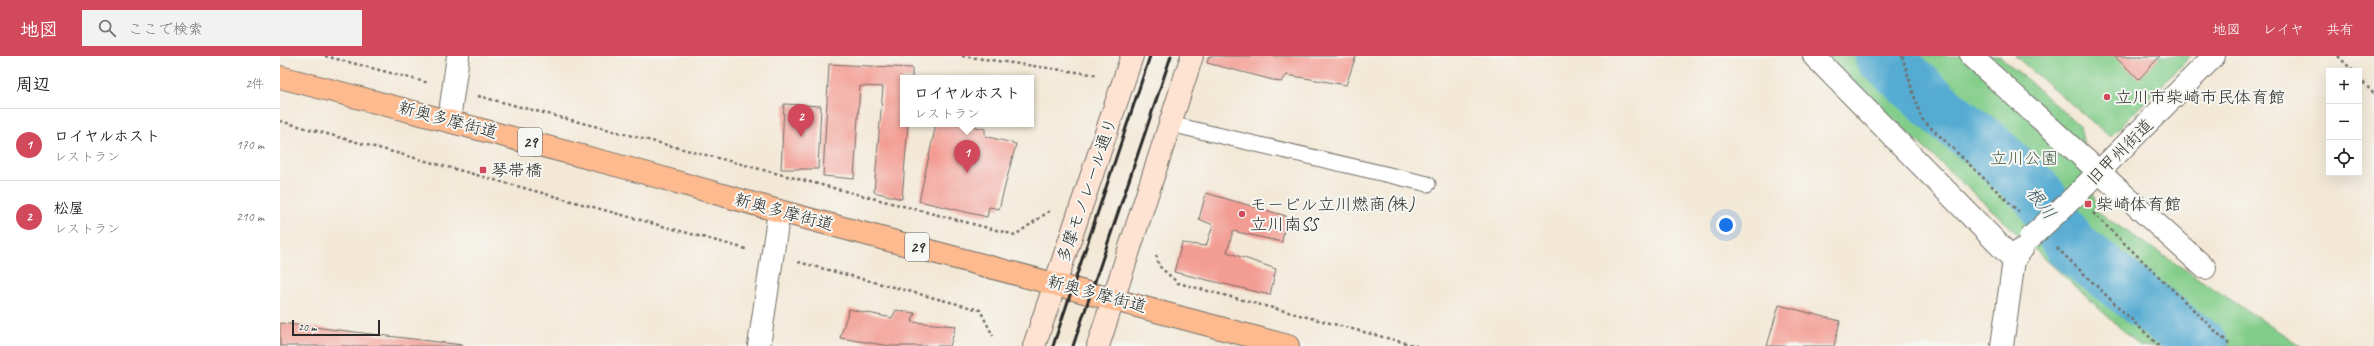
<!DOCTYPE html>
<html lang="ja">
<head>
<meta charset="utf-8">
<style>
  :root { --surface:#fff; --page:#f2f2f2; --text:#222; --muted:#767676; --line:#e0e0e0; --accent:#d1495b }
  body { margin:0; font-family:Caveat,"Klee One",sans-serif; background:var(--page); color:var(--text) }
  .controls { position:absolute; right:12px; top:12px; display:grid; overflow:hidden; border-radius:0px; box-shadow:0 4px 16px #0002 }
  .controls button { width:36px; height:36px; display:grid; place-items:center; padding:0; border:0; border-bottom:1px solid var(--line); background:var(--surface); color:var(--text); font:20px sans-serif }
  .scale { position:absolute; left:12px; bottom:10px; width:88px; box-sizing:border-box; padding-left:4px; border:2px solid #2b2b2b; border-top:0; font-size:11px; line-height:14px; white-space:nowrap; color:#2b2b2b; -webkit-text-stroke:3px #f6f6f2; paint-order:stroke }
  .you { position:absolute; left:1446px; top:169px; width:14px; height:14px; margin:-10px; border:3px solid #fff; border-radius:50%; background:#1a73e8; box-shadow:0 0 0 6px #1a73e833 }
  .badge { display:grid; place-items:center; width:26px; height:26px; border-radius:50%; background:var(--accent); color:#fff; font-size:13px; font-weight:700 }
  .pin { position:absolute; translate:-50% -33px; filter:drop-shadow(0 1px 2px #0008) }
  .pin::after { content:''; position:absolute; top:21px; width:14px; height:12px; background:inherit; clip-path:polygon(0 0,100% 0,50% 100%) }
  .popup { position:absolute; left:620px; top:19px; width:134px; height:52px; box-sizing:border-box; display:grid; place-content:center; border-radius:0px; background:var(--surface); filter:drop-shadow(0 1px 3px #0005); font-size:13px; white-space:nowrap; color:var(--muted) }
  .popup b { font-size:15px; color:var(--text) }
  .popup::after { content:''; position:absolute; left:50%; top:100%; margin-left:-8px; border:8px solid transparent; border-top-color:var(--surface) }
  .list { margin:0; padding:0; list-style:none }
  h2 { display:flex; justify-content:space-between; align-items:center; height:52px; margin:0; padding:0 16px; font-size:17px }
  h2 small { font-size:13px; font-weight:400; color:var(--muted) }
  .list li { display:grid; grid-template-columns:26px 1fr auto; gap:12px; align-items:center; box-sizing:border-box; height:72px; padding:0 16px; border-top:1px solid var(--line) }
  .list b { display:block; font-size:15px; white-space:nowrap }
  .list p { margin:0; font-size:13px; white-space:nowrap; color:var(--muted) }
  .list em { font-size:13px; font-style:normal; color:var(--muted) }
  .icon { flex:none; width:22px; height:22px; fill:none; stroke:currentColor; stroke-width:2; stroke-linecap:round; stroke-linejoin:round }
  .map { position:relative; flex:none; width:2094px; height:290px; overflow:hidden }
  header { display:flex; align-items:center; gap:24px; box-sizing:border-box; height:56px; padding:0 20px; background:var(--accent); color:#fff }
  header strong { font-size:19px }
  nav { display:flex; gap:22px; margin-inline-start:auto; font-size:14px }
  .search { width:280px; height:36px; background:var(--page); display:flex; align-items:center; gap:10px; box-sizing:border-box; padding:0 14px; border-radius:0px; color:var(--muted); font-size:15px }
  main { display:flex }
  aside { flex:1; background:var(--surface) }
  .map>svg:first-child { display:block }
  .green { fill:#83cd8a; stroke:#577c5a }
  .lines { fill:none; stroke-linecap:round; stroke-linejoin:round }
  .river { stroke:#55abd1; stroke-width:53 }
  .building { fill:#f39c93 }
  .service-casing { stroke:#716d67; stroke-width:17 }
  .minor-casing { stroke:#716d67; stroke-width:24 }
  .secondary-casing { stroke:#716d67; stroke-width:24 }
  .primary-casing { stroke:#716d67; stroke-width:24 }
  .path { stroke:#716d67; stroke-width:2.5; stroke-dasharray:3 3; stroke-linecap:butt }
  .service { stroke:#fff; stroke-width:15 }
  .minor { stroke:#fff; stroke-width:22 }
  .secondary { stroke:#fee3d2; stroke-width:22 }
  .primary { stroke:#fcba8e; stroke-width:22 }
  .rail { stroke:#2b2b2b; stroke-width:3 }
  .minor-bridge-casing { stroke:#716d67; stroke-width:24; stroke-linecap:butt }
  .minor-bridge { stroke:#fff; stroke-width:22 }
  .poi-dot { fill:#d1495b; stroke:#f6f6f2; stroke-width:1.5 }
  .labels { text-anchor:middle; dominant-baseline:central; stroke-width:4; stroke-linejoin:round; paint-order:stroke }
  .shield { fill:#f6f6f2; stroke:#686867; stroke-width:1 }
  .shield-label { font-size:16px; font-weight:bold; fill:#2b2b2b }
  .poi-label { font-size:17px; fill:#2b2b2b; stroke:#f6f6f2; text-anchor:start }
  .street-label { font-size:17px; fill:#2b2b2b; stroke:#f6f6f2 }
  .park-label { font-size:17px; fill:#455c48; stroke:#f6f6f2 }
  .water-label { font-size:18px; font-style:italic; fill:#3a5865; stroke:#f6f6f2 }
</style>
</head>
<body>
<header>
<strong>地図</strong>
<div class="search"><svg class="icon" aria-label="search" viewBox="0 0 24 24"><circle cx="10" cy="10" r="6"/><path d="M15 15l6 6"/></svg>ここで検索</div>
<nav><a>地図</a><a>レイヤ</a><a>共有</a></nav>
</header>
<main>
<aside>
<h2>周辺<small>2件</small></h2>
<ul class="list">
<li><span class="badge">1</span><div><b>ロイヤルホスト</b><p>レストラン</p></div><em>170 m</em></li>
<li><span class="badge">2</span><div><b>松屋</b><p>レストラン</p></div><em>210 m</em></li>
</ul>
</aside>
<div class="map">
<svg width="2094" height="290" viewBox="0 0 2094 290">
  <rect width="100%" height="100%" fill="#f6f6f2"/>
  <filter id="ink" filterUnits="userSpaceOnUse"><feTurbulence type="fractalNoise" baseFrequency=".025" numOctaves="2"/><feDisplacementMap in="SourceGraphic" scale="8" xChannelSelector="R" yChannelSelector="G"/><feConvolveMatrix kernelMatrix="1 2 1 2 8 2 1 2 1" color-interpolation-filters="sRGB"/></filter>
  <filter id="wash" filterUnits="userSpaceOnUse"><feTurbulence type="fractalNoise" baseFrequency=".012" numOctaves="4" result="noise"/><feDisplacementMap in="SourceGraphic" scale="16" xChannelSelector="R" yChannelSelector="G"/><feGaussianBlur stdDeviation="0.9" result="paint"/><feColorMatrix in="noise" values="0 0 0 0 0 0 0 0 0 0 0 0 0 0 0 0 0 1.4 0 .05"/><feComposite in="paint" operator="in"/></filter>
  <g filter="url(#wash)">
    <rect width="100%" height="100%" fill="#f3e8d6"/>
    <path class="green" d="M 1544,0 L 1720,0 L 1800,70 L 1817,156 L 2021,290 L 1860,290 Z
      M 1735,0 L 1911,0 L 1830,81 Z"/>
    <g class="lines">
      <path class="river" d="M 1601,0 L 1673,64 L 1706,89 L 1758,138 L 1791,190 L 1922,290"/>
    </g>
    <g id="blocks">
      <path class="building" d="M 929,0 L 1076,0 L 1066,29 L 1007,19 L 1001,26 L 927,7 Z
        M 1834,0 L 1880,0 L 1859,23 Z
        M 549,8 L 632,12 L 632,22 L 623,22 L 623,68 L 628,68 L 622,143 L 594,136 L 603,31 L 580,30 L 574,123 L 543,120 Z
        M 504,48 L 541,50 L 538,113 L 501,113 Z
        M 656,68 L 684,68 L 705,73 L 705,80 L 736,88 L 719,153 L 709,151 L 707,161 L 639,145 Z
        M 926,137 L 1006,160 L 1002,186 L 953,175 L 947,196 L 996,213 L 990,239 L 894,216 L 902,187 L 926,190 L 933,169 L 919,163 Z
        M 1499,249 L 1560,265 L 1554,290 L 1487,290 Z
        M 569,253 L 612,262 L 616,254 L 635,257 L 632,266 L 676,270 L 670,290 L 610,290 L 560,282 Z
        M 0,267 L 183,289 L 183,290 L 0,290 Z"/>
    </g>
  </g>
  <g filter="url(#ink)">
    <use href="#blocks" fill-opacity="0" stroke="#716d67" stroke-width="1"/>
    <g class="lines">
      <defs>
        <path id="service" d="M 890,68 L 1148,128"/>
        <path id="minor" d="M 1534,0 L 1734,204
          M 1691,0 L 1925,212
          M 169,64 L 178,0
          M 1795,140 L 1934,0
          M 479,290 L 499,155
          M 1722,290 L 1734,204 L 1742,193"/>
        <path id="secondary" d="M 754,290 L 852,0
          M 818,290 L 912,0"/>
        <path id="primary" d="M 0,21 L 347,112 L 499,155 L 1008,290"/>
      </defs>
      <use href="#service" class="service-casing"/>
      <use href="#minor" class="minor-casing"/>
      <use href="#secondary" class="secondary-casing"/>
      <use href="#primary" class="primary-casing"/>
      <path class="path" d="M 45,0 L 149,27
        M 682,0 L 818,19
        M 1622,0 L 1641,62 L 1740,157
        M 2058,0 L 2073,15
        M 2079,22 L 2094,38
        M 198,40 L 735,179 L 771,154
        M 0,65 L 466,193
        M 1813,157 L 1951,290
        M 1777,192 L 1879,290
        M 876,199 L 879,210 L 898,227 L 1137,290
        M 518,206 L 700,254 L 713,280"/>
      <use href="#service" class="service"/>
      <use href="#minor" class="minor"/>
      <use href="#secondary" class="secondary"/>
      <use href="#primary" class="primary"/>
      <path class="rail" d="M 773,290 L 870,0
        M 793,290 L 891,0"/>
      <defs>
        <path id="minor-bridge" d="M 1750,182 L 1795,140"/>
      </defs>
      <use href="#minor-bridge" class="minor-bridge-casing"/>
      <use href="#minor-bridge" class="minor-bridge"/>
    </g>
  </g>
  <g class="poi-dot">
    <circle cx="1827" cy="41" r="4"/>
    <rect x="199" y="110" width="8" height="8" rx="2"/>
    <rect x="1804" y="144" width="8" height="8" rx="2"/>
    <circle cx="962" cy="158" r="4"/>
  </g>
  <g class="labels">
    <g class="shield">
      <rect x="238" y="72" width="24" height="28" rx="3"/>
      <rect x="625" y="177" width="24" height="28" rx="3"/>
    </g>
    <g class="shield-label">
      <text x="250" y="86">29</text>
      <text x="637" y="191">29</text>
    </g>
    <g class="poi-label">
      <text x="1835" y="41">立川市柴崎市民体育館</text>
      <text x="211" y="114">琴帯橋</text>
      <text x="970" y="148">モービル立川燃商(株)<tspan x="970" dy="20">立川南SS</tspan></text>
      <text x="1816" y="148">柴崎体育館</text>
    </g>
    <g class="street-label">
      <text transform="translate(168 64) rotate(15)">新奥多摩街道</text>
      <text transform="translate(1840 96) rotate(-45)">旧甲州街道</text>
      <text transform="translate(807 134) rotate(-71)">多摩モノレール通り</text>
      <text transform="translate(504 156) rotate(15)">新奥多摩街道</text>
      <text transform="translate(817 238) rotate(15)">新奥多摩街道</text>
    </g>
    <g class="park-label">
      <text x="1744" y="102">立川公園</text>
    </g>
    <g class="water-label">
      <text transform="translate(1761 147) rotate(53)">根川</text>
    </g>
  </g>
</svg>
<div class="controls">
<button>+</button>
<button>−</button>
<button><svg class="icon" aria-label="locate" viewBox="0 0 24 24"><circle cx="12" cy="12" r="6"/><path d="M12 2v4M12 18v4M2 12h4M18 12h4"/></svg></button>
</div>
<div class="scale">20 m</div>
<div class="you"></div>
<div class="pin badge" style="left:687px;top:117px">1</div>
<div class="popup"><b>ロイヤルホスト</b>レストラン</div>
<div class="pin badge" style="left:521px;top:81px">2</div>
</div>
</main>
</body>
</html>
